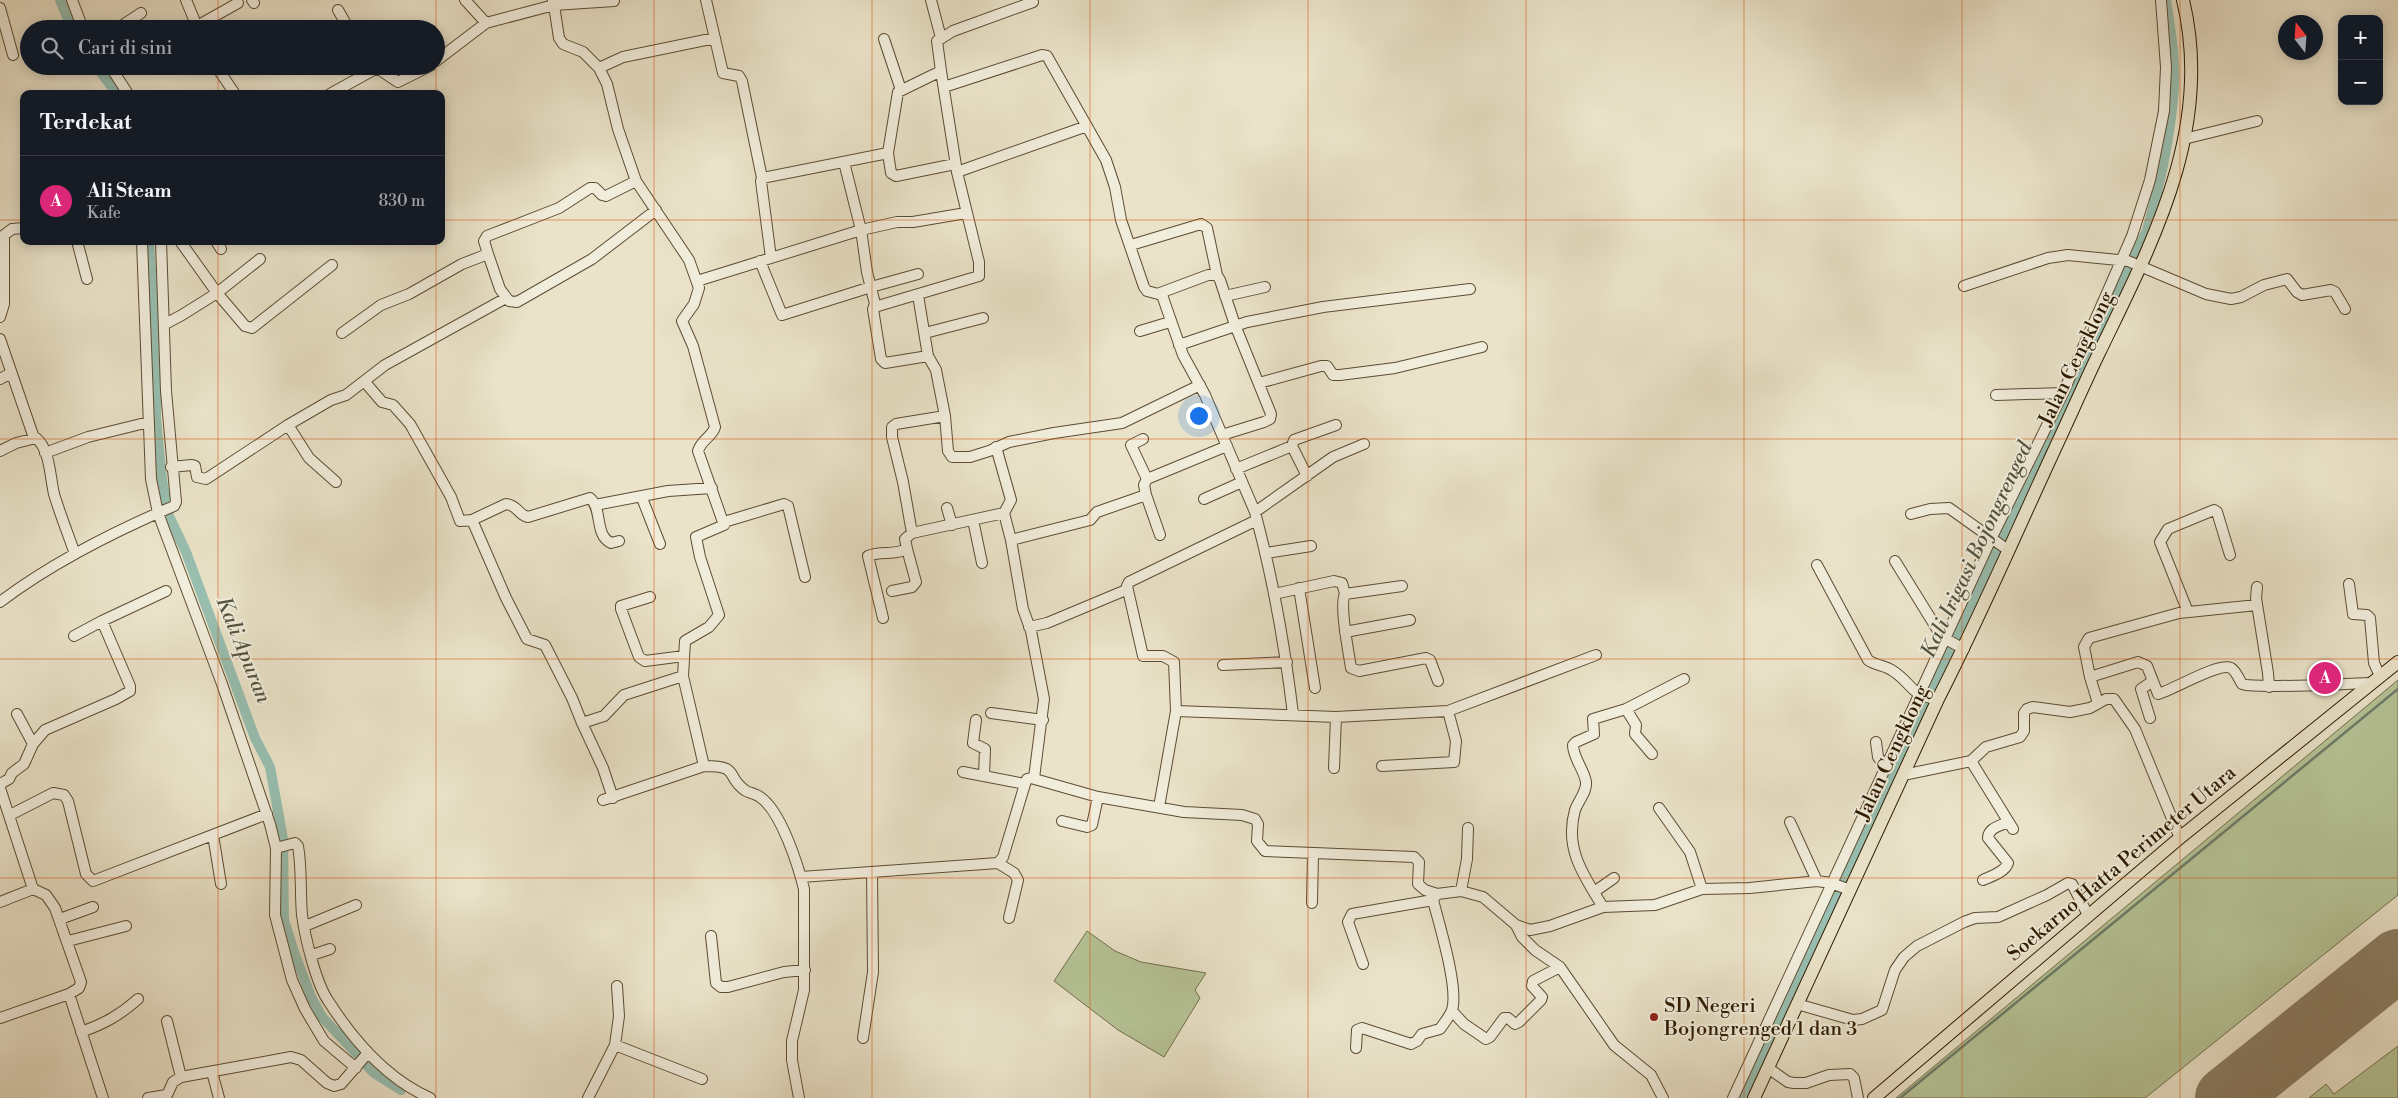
<!DOCTYPE html>
<html lang="id">
<head>
<meta charset="utf-8">
<style>
  :root { --surface:#171b24; --page:#242831; --text:#f1f3f6; --muted:#9ea1a6; --line:#363941; --accent:#db2777 }
  body { margin:0; font-family:"Libre Bodoni",serif; background:var(--page); color:var(--text) }
  .controls { position:absolute; right:15px; top:15px; display:grid; overflow:hidden; border-radius:10px; box-shadow:0 2px 12px #0003 }
  .controls button { width:45px; height:45px; display:grid; place-items:center; padding:0; border:0; border-bottom:1px solid var(--line); background:var(--surface); color:var(--text); font:25px sans-serif }
  .compass { position:absolute; left:2278px; top:15px; width:45px; height:45px; border-radius:50%; background:var(--surface); box-shadow:0 2px 12px #0003; rotate:343deg }
  .you { position:absolute; left:1198px; top:415px; width:18px; height:18px; margin:-12px; border:4px solid #fff; border-radius:50%; background:#1a73e8; box-shadow:0 0 0 8px #1a73e833 }
  .badge { display:grid; place-items:center; width:32px; height:32px; border-radius:50%; background:var(--accent); color:#fff; font-size:16px; font-weight:700 }
  .pin { position:absolute; translate:-50% -50%; border:2px solid #fff; box-shadow:0 1px 5px #0006 }
  .list { margin:0; padding:0; list-style:none }
  h2 { display:flex; justify-content:space-between; align-items:center; height:65px; margin:0; padding:0 20px; font-size:21px }
  h2 small { font-size:16px; font-weight:400; color:var(--muted) }
  .list li { display:grid; grid-template-columns:32px 1fr auto; gap:15px; align-items:center; box-sizing:border-box; height:90px; padding:0 20px; border-top:1px solid var(--line) }
  .list b { display:block; font-size:19px; white-space:nowrap }
  .list p { margin:0; font-size:16px; white-space:nowrap; color:var(--muted) }
  .list em { font-size:16px; font-style:normal; color:var(--muted) }
  .icon { flex:none; width:28px; height:28px; fill:none; stroke:currentColor; stroke-width:2; stroke-linecap:round; stroke-linejoin:round }
  .map { position:relative; flex:none; width:2398px; height:1098px; overflow:hidden }
  .search { position:absolute; background:var(--surface); box-shadow:0 2px 12px #0003; left:20px; top:20px; width:425px; height:55px; display:flex; align-items:center; gap:12px; box-sizing:border-box; padding:0 18px; border-radius:28px; color:var(--muted); font-size:19px }
  .panel { position:absolute; background:var(--surface); box-shadow:0 2px 12px #0003; left:20px; top:90px; width:425px; height:155px; border-radius:10px }
  .map>svg:first-child { display:block }
  .green { fill:#b6c497; stroke:#726f4c }
  .lines { fill:none; stroke-linecap:round; stroke-linejoin:round }
  .stream { stroke:#6d7d6a; stroke-width:2.5 }
  .canal { stroke:#98bfb1; stroke-width:10 }
  .runway { stroke:#8c7e64; stroke-width:62 }
  .minor-casing { stroke:#5c4c32; stroke-width:12 }
  .major-casing { stroke:#2d1a00; stroke-width:14 }
  .minor { stroke:#f1eddc; stroke-width:10 }
  .major { stroke:#eae3c9; stroke-width:12 }
  .grid { fill:none; stroke:#d5530b; stroke-width:1; stroke-opacity:0.55 }
  .poi-dot { fill:#8f2418; stroke:#f1eddc; stroke-width:2 }
  .labels { text-anchor:middle; dominant-baseline:central; stroke-width:4; stroke-linejoin:round; paint-order:stroke }
  .street-label { font-size:20px; fill:#2d1a00; stroke:#f1eddc }
  .poi-label { font-size:20px; fill:#2d1a00; stroke:#f1eddc; text-anchor:start }
  .water-label { font-size:21px; font-style:italic; fill:#52543e; stroke:#f1eddc }
</style>
</head>
<body>
<div class="map">
<svg width="2398" height="1098" viewBox="0 0 2398 1098">
  <rect width="100%" height="100%" fill="#eae3c9"/>
  <filter id="stains"><feTurbulence type="fractalNoise" baseFrequency=".004" numOctaves="4"/><feColorMatrix values="0 0 0 0 .2 0 0 0 0 .09 0 0 0 0 .02 0 0 0 .5 -.17"/></filter>
  <radialGradient id="worn" r=".72"><stop offset=".6" stop-color="#630" stop-opacity="0"/><stop offset="1" stop-color="#630" stop-opacity=".3"/></radialGradient>
  <path class="green" d="M 2398,680 L 2398,895 L 2145,1098 L 1896,1098 Z
    M 1087,931 L 1115,951 L 1141,962 L 1206,973 L 1195,990 L 1200,998 L 1164,1057 L 1118,1030 L 1054,981 Z
    M 2398,1046 L 2398,1098 L 2309,1098 L 2326,1084 L 2334,1094 Z"/>
  <g class="lines">
    <path class="stream" d="M 1900,1098 L 2398,689"/>
    <path class="canal" d="M 60,0 L 72,29
      M 96,66 L 117,94
      M 149,241 L 156,343 L 156,418 L 162,480 L 169,516 L 186,552 L 255,738 L 270,767 L 283,839 L 284,920 L 294,952 L 311,997 L 322,1017 L 356,1053
      M 366,1065 L 374,1073 L 401,1090
      M 1741,1098 L 2147,230 C 2159,188 2169,144 2173,99 C 2177,66 2171,32 2166,0"/>
    <path class="runway" d="M 2226,1098 L 2398,960"/>
    <defs>
      <path id="minor" d="M 72,0 L 83,29
        M 186,0 L 198,29
        M 252,0 L 254,3
        M 465,0 L 486,23
        M 553,0 L 554,5 L 614,1
        M 706,0 L 723,73 L 739,76 L 742,81 L 762,178 L 888,153 L 898,92 L 941,71 L 957,172 L 979,262 L 979,276 L 878,306 L 875,304 L 867,272 L 861,230 L 844,162
        M 931,0 L 941,38
        M 0,8 L 13,55
        M 338,10 L 349,29
        M 197,26 L 238,3
        M 117,29 L 141,13
        M 884,39 L 901,90
        M 436,61 L 486,23 L 554,5 L 559,38 L 563,44 L 583,52 L 599,68 L 607,84 L 618,129 L 636,181 L 689,260 L 699,288 L 694,304 L 682,321 L 693,346 L 715,427 C 712,437 701,440 698,451 L 724,525 L 696,537 L 700,557 L 719,615 L 709,627 L 685,641 L 683,676 L 704,766 C 742,766 724,776 746,791 C 750,793 756,794 760,797 C 781,811 798,865 804,889 L 804,990 L 792,1041 L 792,1060 L 799,1098
        M 110,66 L 128,94
        M 212,66 L 218,69 L 235,94
        M 599,68 L 623,57 L 715,38
        M 941,71 L 937,41 L 953,31 L 1033,2
        M 944,87 L 1042,55 L 1047,56 L 1106,160 L 1115,187 L 1121,220 L 1144,287 L 1147,291 L 1162,295 L 1183,355 L 1205,395 L 1255,512 L 1257,520 L 1129,582 L 1127,586 L 1143,656 L 1163,656 L 1174,662 L 1176,711 L 1159,807
        M 330,94 L 377,68 L 398,82 L 430,66
        M 2184,139 L 2257,121
        M 888,153 L 891,173 L 896,176 L 955,164
        M 957,172 L 1087,126
        M 762,178 L 761,181 L 771,258
        M 77,241 L 87,279
        M 142,241 L 151,479 L 158,513 L 222,684 L 270,824 L 276,848 L 275,915 L 292,980 L 305,1009 L 324,1041 L 356,1068
        M 180,241 L 217,293 L 260,259
        M 216,241 L 221,249
        M 1131,245 L 1201,224 L 1207,228 L 1217,275
        M 488,254 L 500,289 L 509,301 L 517,302 L 592,259 L 656,210
        M 760,261 L 782,315 L 871,287 L 918,274
        M 697,281 L 861,230 L 897,222 L 913,222 L 966,213
        M 1964,286 L 2048,258 L 2068,255 L 2128,261 L 2206,294 L 2231,299 L 2241,297 L 2264,285 L 2287,279 L 2297,292 L 2302,295 L 2331,290 L 2335,292 L 2345,309
        M 1160,293 L 1208,275 L 1217,275 L 1220,280 L 1235,325 L 1271,414 L 1270,419 L 1264,422 L 1222,435
        M 918,295 L 928,356 L 936,370 L 945,416 L 948,451 L 952,457 L 970,457 L 989,451 L 1009,442 L 1054,433 L 1122,423 L 1200,385
        M 1225,296 L 1265,287
        M 875,304 L 873,309 L 881,359 L 885,363 L 928,356
        M 0,317 L 4,304 L 4,235 L 12,229 L 24,228
        M 165,324 L 182,315 L 217,293 L 245,326 L 252,328 L 332,265
        M 1140,331 L 1170,322
        M 342,333 L 381,305 L 409,294 L 462,264 L 488,254 L 484,241 L 487,236 L 559,208 L 590,188 L 595,188 L 602,195 L 606,196 L 636,181
        M 925,333 L 983,318
        M 0,339 L 34,438
        M 1179,345 L 1247,322 L 1323,307 L 1470,289
        M 0,379 L 11,373
        M 364,381 L 382,402 L 393,405 L 410,424 L 451,497 L 460,521 L 472,520 L 506,504 C 518,505 518,515 528,517 L 590,498 C 603,509 594,535 611,543 L 619,541
        M 1259,383 L 1321,366 L 1327,366 L 1333,375 L 1340,375 L 1395,368 L 1482,347
        M 1996,395 L 2063,393
        M 288,425 L 309,458 L 336,482
        M 1143,439 L 1131,445 L 1147,479
        M 1292,446 L 1294,440 L 1336,425
        M 0,451 L 16,443 L 36,438 C 50,449 50,477 54,494 C 60,514 68,534 75,554
        M 45,453 L 88,437 L 149,422
        M 171,467 L 192,465 L 195,466 L 197,477 L 206,479 L 288,425 L 331,400 L 346,395 L 385,365 L 506,298
        M 1236,469 L 1292,446 L 1307,476
        M 1146,495 L 1160,535
        M 642,498 L 660,544
        M 1204,499 L 1242,482
        M 595,505 L 668,491 L 712,488
        M 947,508 L 952,525
        M 1255,512 L 1333,457 L 1364,444
        M 1004,513 L 1011,540 L 1023,609 L 1031,631 L 1044,699 L 1034,778
        M 1911,514 L 1930,509 L 1949,508 L 2008,550
        M 472,520 L 506,598 L 527,639 L 545,645 L 572,698 L 582,723 L 604,716 L 624,695 L 683,676
        M 973,520 L 982,563
        M 1257,520 C 1274,584 1285,648 1293,714
        M 724,522 L 784,504 L 788,506 L 805,577
        M 912,533 L 903,482 L 892,437 L 892,427 L 896,424 L 945,416
        M 1011,540 L 1090,520 L 1097,512 L 1146,495 L 1144,485 L 1147,479 L 1227,446
        M 1266,553 L 1311,546
        M 1895,561 L 1942,637 L 1964,649
        M 1817,565 L 1868,660 C 1876,666 1885,665 1893,671 C 1913,684 1910,696 1938,699
        M 2349,584 L 2353,614 L 2367,615 L 2370,618 L 2374,663 L 2380,676
        M 2257,587 L 2256,598 L 2268,673 L 2269,687
        M 1299,588 L 1315,688
        M 892,591 L 912,587 L 916,582 L 907,549
        M 1274,594 L 1334,581 L 1342,583 L 1345,594 L 1402,586
        M 1345,594 C 1339,605 1349,654 1351,668 L 1359,671 L 1426,658 L 1430,660 L 1438,681
        M 650,597 L 621,606 L 621,609 L 639,657 L 645,661 L 684,656
        M 0,602 C 53,562 113,532 174,506 L 176,502 L 166,391 L 161,241
        M 2257,605 L 2179,613 L 2089,638 L 2084,647 L 2090,677 L 2138,662 L 2147,666 L 2158,694 C 2173,690 2219,662 2231,668 C 2236,671 2239,679 2242,684 L 2246,685 C 2288,688 2330,684 2372,683
        M 2188,612 L 2160,542 L 2168,529 L 2214,510 L 2217,512 L 2230,555
        M 883,618 L 868,556 C 881,550 894,556 907,549 L 905,539 L 912,533 L 1004,513 L 1011,500 L 996,447
        M 1029,627 L 1047,623 L 1126,590
        M 1345,632 L 1410,620
        M 74,636 L 102,621
        M 1223,665 L 1287,662
        M 2090,677 L 2098,703
        M 1626,709 L 1636,725 L 1635,734 L 1652,754
        M 1176,711 L 1336,717 L 1448,711 L 1596,655
        M 991,713 L 1043,720
        M 17,714 L 33,744
        M 2150,718 L 2141,689 L 2153,681
        M 976,720 L 973,743 L 985,749 L 984,776
        M 582,723 L 603,768 L 613,798
        M 1876,742 L 1878,757 L 1886,767
        M 1971,761 L 2013,829
        M 1382,766 L 1454,762 L 1456,741 L 1448,711
        M 1334,768 L 1336,717
        M 963,772 L 1025,784
        M 1903,775 L 1971,761 L 1986,747 L 2020,737 L 2024,731 L 2024,713 L 2027,709 L 2033,707 L 2070,712 L 2090,708 L 2106,699 L 2114,699 L 2135,729 L 2180,838
        M 0,784 L 9,779 L 12,773 L 24,764 L 33,744 L 45,730 L 116,699 L 130,691 L 130,686 L 102,621 L 166,591
        M 0,788 L 33,889 L 46,895 L 55,908 L 81,982 L 79,988 L 69,994 L 0,1018
        M 603,800 L 704,766
        M 1659,808 L 1690,852 L 1702,889
        M 10,815 L 53,793 L 64,795 L 68,801 L 86,874 L 93,881 L 267,814
        M 1062,821 L 1087,827 L 1092,825 L 1098,797
        M 1790,822 L 1817,881
        M 213,835 L 221,884
        M 276,848 L 295,843 L 298,846 C 302,868 300,892 302,915 C 305,937 316,984 329,1002 C 354,1041 387,1079 430,1098
        M 998,863 L 1014,873 L 1018,880 L 1009,918
        M 801,877 L 998,863 L 1003,857 L 1025,784 L 1027,779 L 1031,778 L 1098,797 L 1184,812 L 1242,815 L 1255,819 L 1258,824 L 1257,841 L 1265,851 L 1414,857 L 1419,862 L 1418,884 L 1425,890 L 1437,894 L 1461,891 L 1483,897 L 1516,925 L 1530,930 L 1550,926 L 1603,907 L 1655,905 L 1702,889 L 1750,888 L 1817,881 L 1831,883 L 1850,890
        M 1983,880 C 1992,876 2005,872 2008,863 L 1988,838 C 1988,828 2000,826 2008,822
        M 1461,891 L 1467,859 L 1468,828
        M 1594,892 L 1614,878
        M 0,902 L 33,889
        M 1312,903 L 1313,854
        M 1603,907 C 1584,876 1564,849 1575,810 C 1578,801 1587,792 1586,782 C 1584,769 1573,758 1573,745 L 1576,742 L 1594,734 L 1593,719 L 1626,709 L 1684,679
        M 60,919 L 93,907
        M 1516,925 L 1522,937 L 1535,950 L 1560,967 L 1614,1045 L 1651,1075 L 1663,1098
        M 305,926 L 356,905
        M 711,936 L 716,983 L 721,987 L 728,987 L 784,972 L 805,970
        M 68,941 L 126,926
        M 312,955 L 330,949
        M 1363,964 L 1348,922 L 1352,914 L 1433,900
        M 69,994 L 103,1098
        M 1797,1004 L 1853,1020 L 1862,1019 L 1882,1010 L 1895,970 L 1904,957 L 1917,946 L 1964,922 L 1975,918 L 1998,917 L 2047,895 L 2068,883 L 2072,884 L 2088,915
        M 1452,1011 L 1464,1024 L 1486,1039 L 1490,1037 L 1504,1018 L 1508,1018 L 1515,1024 L 1519,1022 L 1541,1000 L 1542,997 L 1532,986 L 1533,981 L 1560,967
        M 167,1021 L 181,1077
        M 81,1032 C 104,1024 120,1015 138,999
        M 863,1038 L 873,972 L 872,872
        M 615,1045 L 702,1079
        M 1356,1048 L 1357,1030 L 1362,1028 L 1411,1044 L 1417,1041 L 1422,1034 L 1440,1029 C 1444,1023 1450,1016 1452,1010 C 1459,988 1439,924 1433,900 L 1437,894
        M 1768,1068 L 1788,1082 L 1794,1083 L 1806,1083 L 1829,1075 L 1850,1074 L 1854,1078 L 1858,1098
        M 212,1072 L 219,1098
        M 148,1098 L 167,1095 L 173,1082 L 181,1077 L 291,1057 L 301,1060 L 327,1083 L 334,1086 L 341,1084 L 367,1054
        M 588,1098 L 615,1045 L 619,1016 L 617,986
        M 1733,1098 L 1991,539 L 2063,393 L 2132,236 L 2150,180 L 2164,111 L 2166,67 L 2161,0"/>
      <path id="major" d="M 1754,1098 L 1938,699 C 1981,615 2018,528 2058,442 C 2072,412 2085,382 2099,353 C 2153,241 2214,128 2183,0
        M 1874,1098 L 2182,836 L 2398,662"/>
    </defs>
    <use href="#minor" class="minor-casing"/>
    <use href="#major" class="major-casing"/>
    <use href="#minor" class="minor"/>
    <use href="#major" class="major"/>
  </g>
  <path class="grid" d="M 218,0 L 218,29M 436,0 L 436,29M 654,0 L 654,1098M 872,0 L 872,1098M 1090,0 L 1090,1098M 1308,0 L 1308,1098M 1526,0 L 1526,1098M 1744,0 L 1744,1098M 1962,0 L 1962,1098M 2180,0 L 2180,1098M 218,66 L 218,94M 436,66 L 436,94M 0,220 L 24,220M 441,220 L 2398,220M 218,241 L 218,1098M 436,241 L 436,1098M 0,439 L 2398,439M 0,659 L 2398,659M 0,878 L 2398,878"/>
  <circle class="poi-dot" cx="1654" cy="1017" r="5"/>
  <g class="labels">
    <g class="street-label">
      <text transform="translate(2077 359) rotate(-64)">Jalan Cengklong</text>
      <text transform="translate(1893 753) rotate(-65)">Jalan Cengklong</text>
      <text transform="translate(2122 864) rotate(-40)">Soekarno Hatta Perimeter Utara</text>
    </g>
    <g class="poi-label">
      <text x="1664" y="1006">SD Negeri<tspan x="1664" dy="23">Bojongrenged 1 dan 3</tspan></text>
    </g>
    <g class="water-label">
      <text transform="translate(1977 550) rotate(-65)">Kali Irigasi Bojongrenged</text>
      <text transform="translate(243 650) rotate(68)">Kali Apuran</text>
    </g>
  </g>
  <rect width="100%" height="100%" filter="url(#stains)"/>
  <rect width="100%" height="100%" fill="url(#worn)"/>
</svg>
<div class="controls">
<button>+</button>
<button>−</button>
</div>
<svg class="compass" viewBox="-18 -18 36 36"><path d="M0-13l5 13h-10z" fill="#e53935"/><path d="M0 13l5-13h-10z" fill="#9ea1a6"/></svg>
<div class="you"></div>
<div class="pin badge" style="left:2325px;top:678px">A</div>
<div class="search"><svg class="icon" aria-label="search" viewBox="0 0 24 24"><circle cx="10" cy="10" r="6"/><path d="M15 15l6 6"/></svg>Cari di sini</div>
<section class="panel">
<h2>Terdekat<small></small></h2>
<ul class="list">
<li><span class="badge">A</span><div><b>Ali Steam</b><p>Kafe</p></div><em>830 m</em></li>
</ul>
</section>
</div>
</body>
</html>
